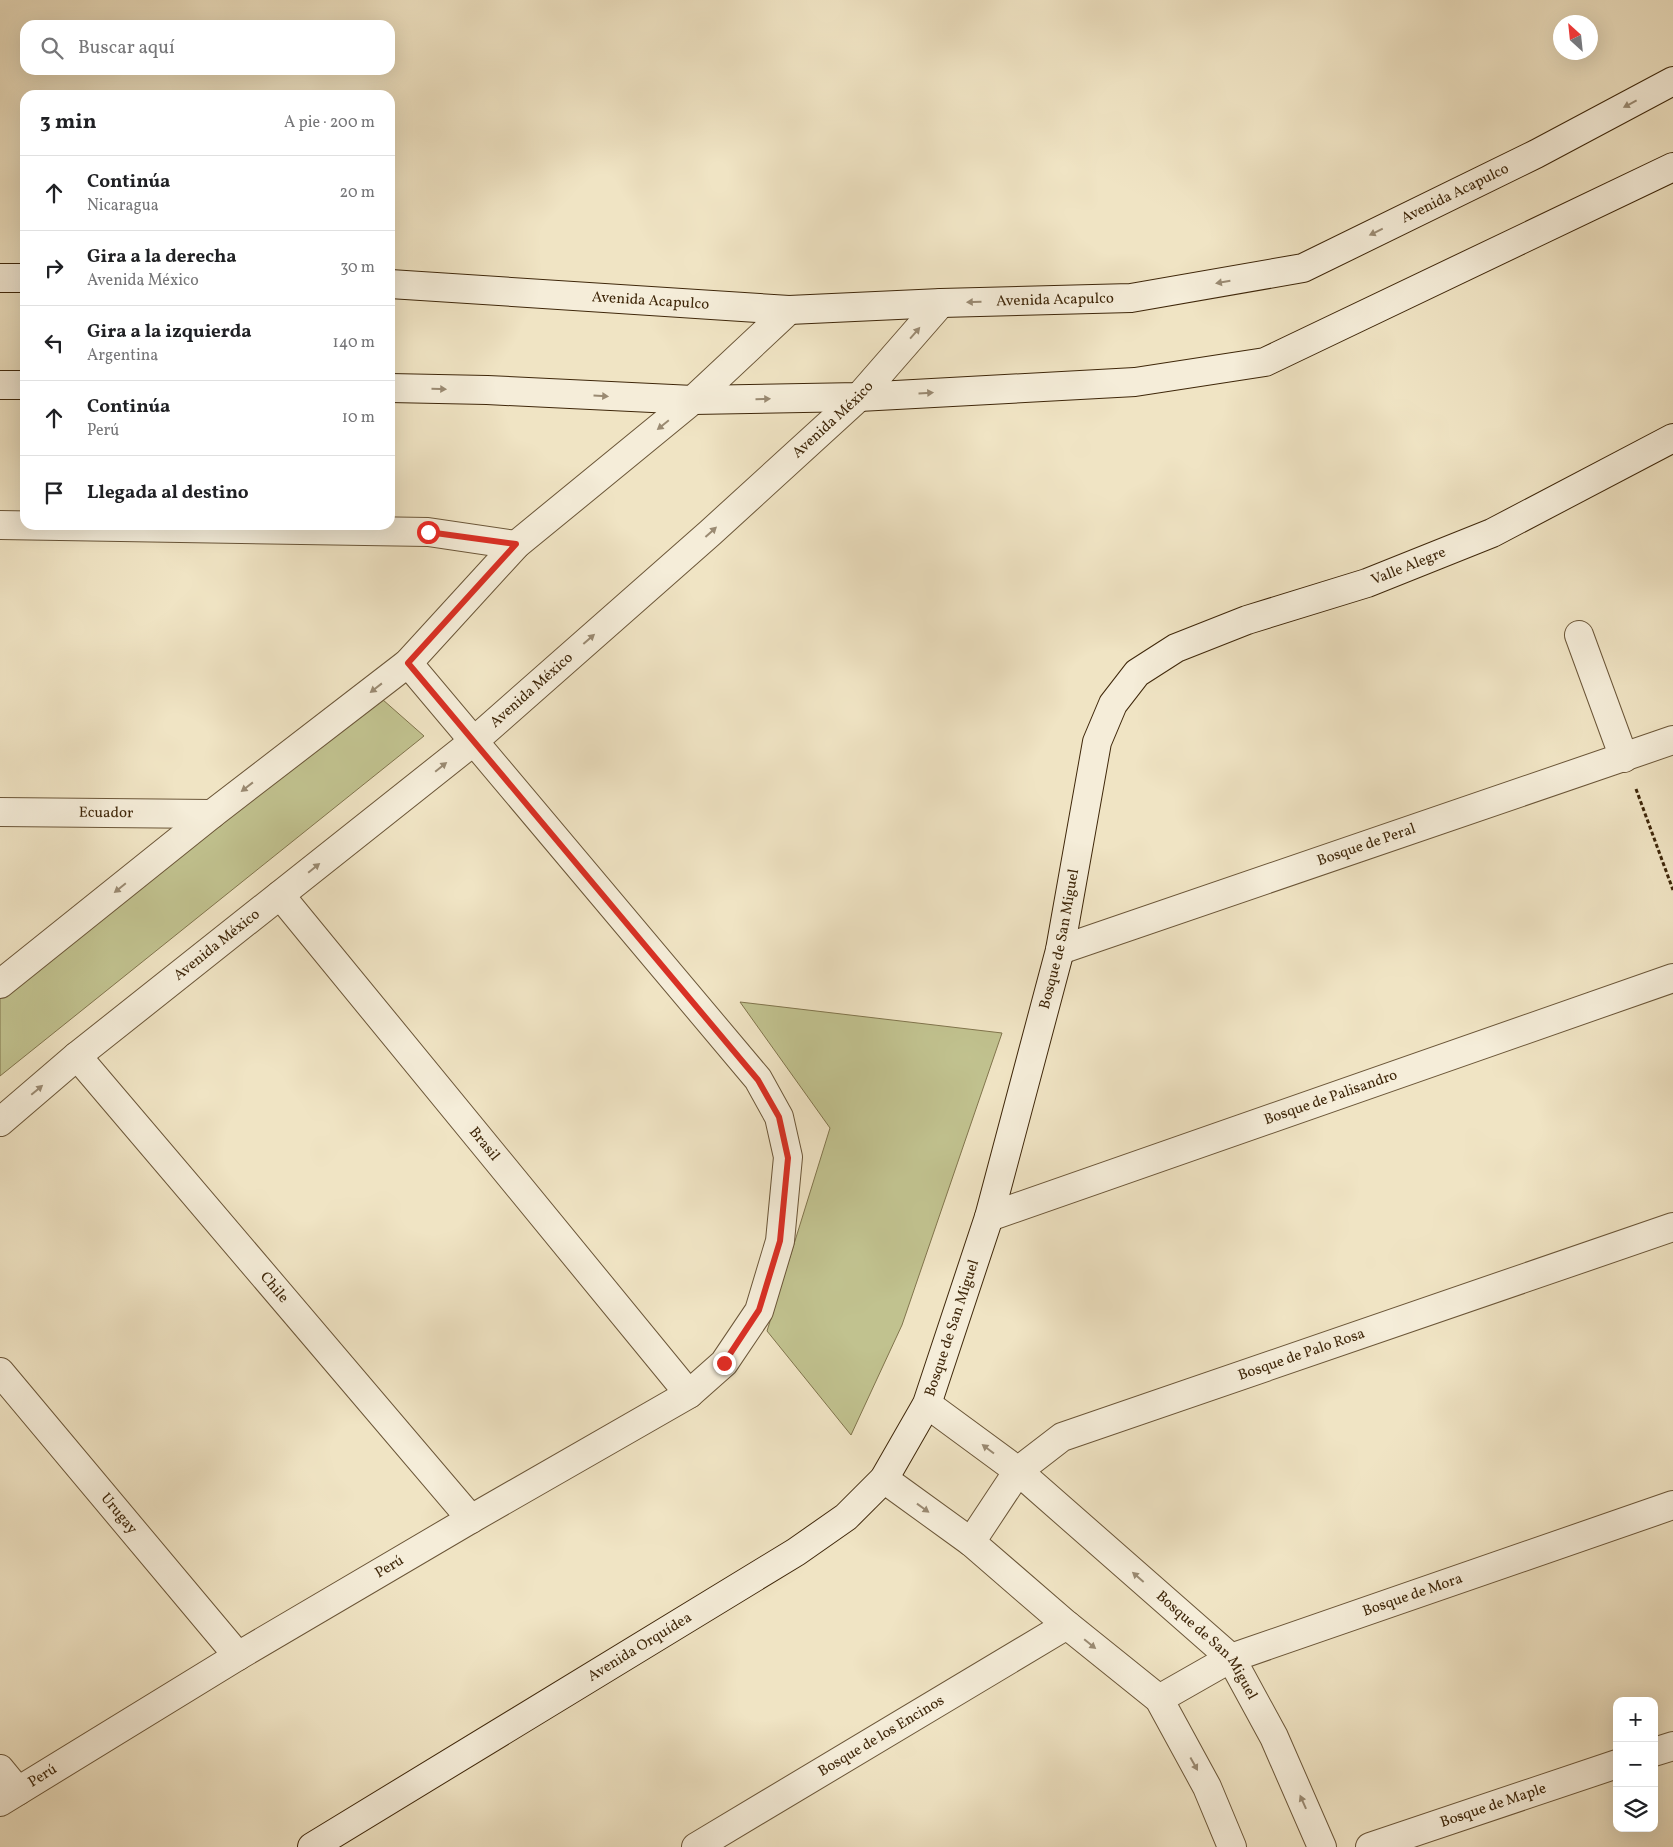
<!DOCTYPE html>
<html lang="es">
<head>
<meta charset="utf-8">
<style>
  :root { --surface:#fff; --page:#f2f2f2; --text:#202124; --muted:#757577; --line:#e0e0e0 }
  body { margin:0; font-family:Vollkorn,serif; background:var(--page); color:var(--text) }
  .controls { position:absolute; right:15px; bottom:15px; display:grid; overflow:hidden; border-radius:10px; box-shadow:0 5px 20px #0002 }
  .controls button { width:45px; height:45px; display:grid; place-items:center; padding:0; border:0; border-bottom:1px solid var(--line); background:var(--surface); color:var(--text); font:25px sans-serif }
  .compass { position:absolute; left:1553px; top:15px; width:45px; height:45px; border-radius:50%; background:var(--surface); box-shadow:0 5px 20px #0002; rotate:333deg }
  .stop { position:absolute; width:15px; height:15px; margin:-11px; border:4px solid #d93025; border-radius:50%; background:#fff }
  .stop.end { background:#d93025; border-color:#fff; box-shadow:0 1px 5px #0008 }
  .list { margin:0; padding:0; list-style:none }
  h2 { display:flex; justify-content:space-between; align-items:center; height:65px; margin:0; padding:0 20px; font-size:21px }
  h2 small { font-size:16px; font-weight:400; color:var(--muted) }
  .list li { display:grid; grid-template-columns:32px 1fr auto; gap:15px; align-items:center; box-sizing:border-box; height:75px; padding:0 20px; border-top:1px solid var(--line) }
  .list b { display:block; font-size:19px; white-space:nowrap }
  .list p { margin:0; font-size:16px; white-space:nowrap; color:var(--muted) }
  .list em { font-size:16px; font-style:normal; color:var(--muted) }
  .icon { flex:none; width:28px; height:28px; fill:none; stroke:currentColor; stroke-width:2; stroke-linecap:round; stroke-linejoin:round }
  .map { position:relative; flex:none; width:1673px; height:1847px; overflow:hidden }
  .search { position:absolute; background:var(--surface); box-shadow:0 5px 20px #0002; left:20px; top:20px; width:375px; height:55px; display:flex; align-items:center; gap:12px; box-sizing:border-box; padding:0 18px; border-radius:15px; color:var(--muted); font-size:19px }
  .panel { position:absolute; background:var(--surface); box-shadow:0 5px 20px #0002; left:20px; top:90px; width:375px; height:440px; border-radius:15px }
  .map>svg:first-child { display:block }
  .green { fill:#c1c28f; stroke:#80744c }
  .lines { fill:none; stroke-linecap:round; stroke-linejoin:round }
  .street-casing { stroke:#6b5638; stroke-width:30 }
  .secondary-casing { stroke:#3f270a; stroke-width:30 }
  .path { stroke:#3f270a; stroke-width:3; stroke-dasharray:4 2.5; stroke-linecap:butt }
  .street { stroke:#f5edd9; stroke-width:28 }
  .secondary { stroke:#f5edd9; stroke-width:28 }
  .oneway { fill:#9a8a72 }
  .route { stroke:#d93025; stroke-width:6 }
  .labels { text-anchor:middle; dominant-baseline:central; stroke-width:4; stroke-linejoin:round; paint-order:stroke }
  .street-label { font-size:15px; fill:#3f270a; stroke:#f5edd9 }
</style>
</head>
<body>
<div class="map">
<svg width="1673" height="1847" viewBox="0 0 1673 1847">
  <rect width="100%" height="100%" fill="#f0e4c4"/>
  <filter id="stains"><feTurbulence type="fractalNoise" baseFrequency=".004" numOctaves="4"/><feColorMatrix values="0 0 0 0 .2 0 0 0 0 .09 0 0 0 0 .02 0 0 0 .5 -.17"/></filter>
  <radialGradient id="worn" r=".72"><stop offset=".6" stop-color="#630" stop-opacity="0"/><stop offset="1" stop-color="#630" stop-opacity=".3"/></radialGradient>
  <path class="green" d="M 374,692 L 424,736 L 0,1076 L 0,998 Z
    M 740,1002 L 1002,1033 L 902,1325 L 851,1435 L 767,1331 L 830,1128 Z"/>
  <g class="lines">
    <defs>
      <g id="street">
        <path d="M 0,525 L 428,532 L 516,545"/>
        <path d="M 1579,635 L 1624,758"/>
        <path id="s1" d="M 0,812 L 212,814"/>
        <path id="s2" d="M 280,895 L 689,1394"/>
        <path id="s3" d="M 1060,950 L 1673,740"/>
        <path d="M 0,984 L 212,814 L 408,663 L 516,545 L 693,400 L 789,310"/>
        <path id="s4" d="M 77,1056 L 471,1519"/>
        <path id="s5" d="M 0,1122 L 77,1056 L 474,741 L 710,533 L 859,397 L 941,303"/>
        <path id="s6" d="M 989,1217 L 1673,978"/>
        <path id="s7" d="M 0,1372 L 238,1656"/>
        <path id="s8" d="M 927,1404 L 1018,1471 L 1231,1658 L 1274,1737 L 1322,1847"/>
        <path d="M 884,1479 L 971,1542 L 1067,1625 L 1159,1699 L 1207,1787 L 1232,1847"/>
        <path id="s9" d="M 971,1542 L 1018,1471 L 1062,1437 L 1673,1227"/>
        <path id="s10" d="M 1159,1699 L 1231,1658 L 1673,1505"/>
        <path d="M 1654,1752 L 1673,1746"/>
        <path d="M 0,1769 L 18,1791"/>
        <path id="s11" d="M 0,1802 L 238,1656 L 471,1519 L 689,1394 L 724,1363 L 759,1311 L 780,1241 L 788,1157 L 779,1117 L 758,1079 L 408,663"/>
        <path id="s12" d="M 696,1847 L 1067,1625"/>
        <path id="s13" d="M 1370,1847 L 1617,1764"/>
      </g>
      <g id="secondary">
        <path d="M 0,278 L 25,278"/>
        <path id="s14" d="M 390,284 L 789,310 L 941,303 L 1131,298 L 1303,268 L 1536,154 L 1673,81"/>
        <path d="M 0,385 L 25,385"/>
        <path d="M 390,388 L 487,390 L 693,400 L 859,397 L 1135,382 L 1265,362 L 1673,167"/>
        <path id="s15" d="M 312,1847 L 796,1552 L 846,1517 L 884,1479 L 927,1404 L 989,1217 L 1060,950 L 1097,742 L 1113,704 L 1137,673 L 1176,648 L 1247,620 L 1367,583 L 1492,533 L 1673,438"/>
      </g>
    </defs>
    <use href="#street" class="street-casing"/>
    <use href="#secondary" class="secondary-casing"/>
    <path class="path" d="M 1636,789 L 1673,890"/>
    <use href="#street" class="street"/>
    <use href="#secondary" class="secondary"/>
  </g>
  <defs><path id="oneway-solid" d="M-6-.8H1V-3.2L6.5 0L1 3.2V.8H-6Z" transform="scale(1.25)"/></defs>
  <g class="oneway">
    <use href="#oneway-solid" transform="translate(1630 104) rotate(152)"/>
    <use href="#oneway-solid" transform="translate(1376 232) rotate(154)"/>
    <use href="#oneway-solid" transform="translate(1223 282) rotate(170)"/>
    <use href="#oneway-solid" transform="translate(974 302) rotate(178)"/>
    <use href="#oneway-solid" transform="translate(915 333) rotate(-49)"/>
    <use href="#oneway-solid" transform="translate(439 389) rotate(1)"/>
    <use href="#oneway-solid" transform="translate(926 393) rotate(-3)"/>
    <use href="#oneway-solid" transform="translate(601 396) rotate(3)"/>
    <use href="#oneway-solid" transform="translate(763 399) rotate(-1)"/>
    <use href="#oneway-solid" transform="translate(663 425) rotate(141)"/>
    <use href="#oneway-solid" transform="translate(711 532) rotate(-42)"/>
    <use href="#oneway-solid" transform="translate(589 639) rotate(-41)"/>
    <use href="#oneway-solid" transform="translate(376 688) rotate(142)"/>
    <use href="#oneway-solid" transform="translate(441 767) rotate(-39)"/>
    <use href="#oneway-solid" transform="translate(247 787) rotate(142)"/>
    <use href="#oneway-solid" transform="translate(314 868) rotate(-39)"/>
    <use href="#oneway-solid" transform="translate(120 888) rotate(141)"/>
    <use href="#oneway-solid" transform="translate(37 1090) rotate(-40)"/>
    <use href="#oneway-solid" transform="translate(988 1449) rotate(-143)"/>
    <use href="#oneway-solid" transform="translate(923 1508) rotate(36)"/>
    <use href="#oneway-solid" transform="translate(1138 1577) rotate(-139)"/>
    <use href="#oneway-solid" transform="translate(1090 1644) rotate(39)"/>
    <use href="#oneway-solid" transform="translate(1194 1764) rotate(61)"/>
    <use href="#oneway-solid" transform="translate(1303 1802) rotate(-114)"/>
  </g>
  <g class="lines">
    <path class="route" d="M 428,532 L 516,544 L 408,663 L 758,1080 L 779,1117 L 788,1158 L 780,1241 L 759,1310 L 724,1363"/>
  </g>
  <g class="labels">
    <g class="street-label">
      <text stroke="none"><textPath href="#s14" startOffset="1086">Avenida Acapulco</textPath></text>
      <text stroke="none"><textPath href="#s14" startOffset="666">Avenida Acapulco</textPath></text>
      <text stroke="none"><textPath href="#s14" startOffset="261">Avenida Acapulco</textPath></text>
      <text stroke="none"><textPath href="#s5" startOffset="1090">Avenida México</textPath></text>
      <text stroke="none"><textPath href="#s15" startOffset="1826">Valle Alegre</textPath></text>
      <text stroke="none"><textPath href="#s5" startOffset="685">Avenida México</textPath></text>
      <text stroke="none"><textPath href="#s1" startOffset="106">Ecuador</textPath></text>
      <text stroke="none"><textPath href="#s3" startOffset="324">Bosque de Peral</textPath></text>
      <text stroke="none"><textPath href="#s15" startOffset="1252">Bosque de San Miguel</textPath></text>
      <text stroke="none"><textPath href="#s5" startOffset="280">Avenida México</textPath></text>
      <text stroke="none"><textPath href="#s6" startOffset="362">Bosque de Palisandro</textPath></text>
      <text stroke="none"><textPath href="#s2" startOffset="322">Brasil</textPath></text>
      <text stroke="none"><textPath href="#s4" startOffset="304">Chile</textPath></text>
      <text stroke="none"><textPath href="#s15" startOffset="848">Bosque de San Miguel</textPath></text>
      <text stroke="none"><textPath href="#s9" startOffset="394">Bosque de Palo Rosa</textPath></text>
      <text stroke="none"><textPath href="#s7" startOffset="185">Urugay</textPath></text>
      <text stroke="none"><textPath href="#s11" startOffset="455">Perú</textPath></text>
      <text stroke="none"><textPath href="#s10" startOffset="275">Bosque de Mora</textPath></text>
      <text stroke="none"><textPath href="#s15" startOffset="384">Avenida Orquídea</textPath></text>
      <text stroke="none"><textPath href="#s8" startOffset="371">Bosque de San Miguel</textPath></text>
      <text stroke="none"><textPath href="#s12" startOffset="216">Bosque de los Encinos</textPath></text>
      <text stroke="none"><textPath href="#s11" startOffset="50">Perú</textPath></text>
      <text stroke="none"><textPath href="#s13" startOffset="130">Bosque de Maple</textPath></text>
    </g>
  </g>
  <rect width="100%" height="100%" filter="url(#stains)"/>
  <rect width="100%" height="100%" fill="url(#worn)"/>
</svg>
<div class="controls">
<button>+</button>
<button>−</button>
<button><svg class="icon" aria-label="layers" viewBox="0 0 24 24"><path d="M12 4l9 5-9 5-9-5zM3 14l9 5 9-5"/></svg></button>
</div>
<svg class="compass" viewBox="-18 -18 36 36"><path d="M0-13l5 13h-10z" fill="#e53935"/><path d="M0 13l5-13h-10z" fill="#757577"/></svg>
<div class="stop" style="left:428px;top:532px"></div>
<div class="stop end" style="left:724px;top:1363px"></div>
<div class="search"><svg class="icon" aria-label="search" viewBox="0 0 24 24"><circle cx="10" cy="10" r="6"/><path d="M15 15l6 6"/></svg>Buscar aquí</div>
<section class="panel">
<h2>3 min<small>A pie · 200 m</small></h2>
<ul class="list">
<li><svg class="icon" aria-label="ahead" viewBox="0 0 24 24"><path d="M12 20V5M6 11l6-6 6 6"/></svg><div><b>Continúa</b><p>Nicaragua</p></div><em>20 m</em></li>
<li><svg class="icon" aria-label="right" viewBox="0 0 24 24"><path d="M7 20v-9h11M14 6l5 5-5 5"/></svg><div><b>Gira a la derecha</b><p>Avenida México</p></div><em>30 m</em></li>
<li><svg class="icon" aria-label="left" viewBox="0 0 24 24"><path d="M17 20v-9H6M10 6l-5 5 5 5"/></svg><div><b>Gira a la izquierda</b><p>Argentina</p></div><em>140 m</em></li>
<li><svg class="icon" aria-label="ahead" viewBox="0 0 24 24"><path d="M12 20V5M6 11l6-6 6 6"/></svg><div><b>Continúa</b><p>Perú</p></div><em>10 m</em></li>
<li><svg class="icon" aria-label="arrive" viewBox="0 0 24 24"><path d="M6 21V4h12l-3 4 3 4H6"/></svg><div><b>Llegada al destino</b></div></li>
</ul>
</section>
</div>
</body>
</html>
